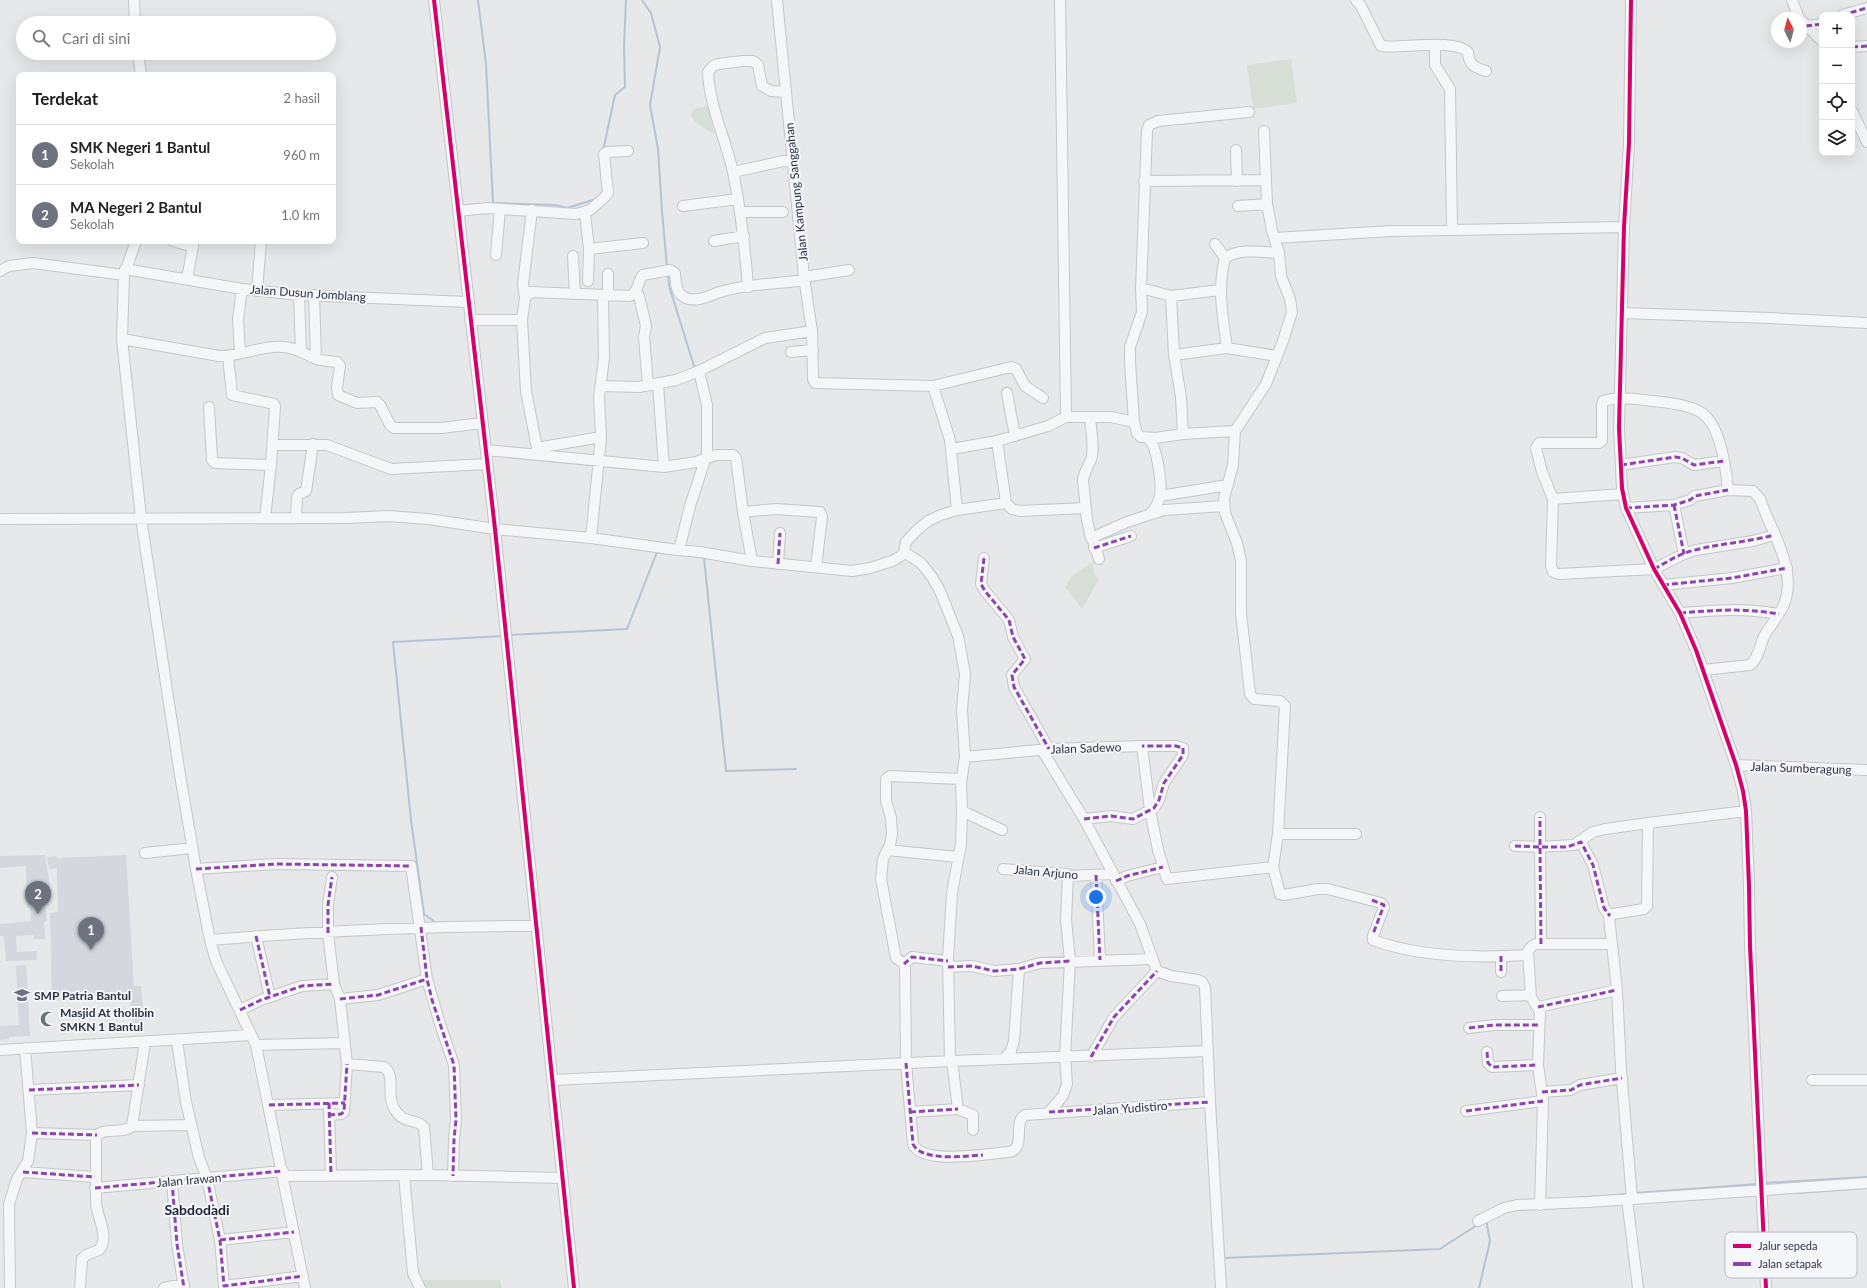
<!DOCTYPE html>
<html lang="id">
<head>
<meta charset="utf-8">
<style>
  :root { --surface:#fff; --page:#f6f6f6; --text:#202124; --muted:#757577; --line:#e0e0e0; --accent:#6c737f }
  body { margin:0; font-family:Lato,sans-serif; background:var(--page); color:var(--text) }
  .controls { position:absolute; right:12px; top:12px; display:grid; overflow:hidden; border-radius:8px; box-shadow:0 4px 16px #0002 }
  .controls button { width:36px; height:36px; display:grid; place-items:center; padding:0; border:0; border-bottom:1px solid var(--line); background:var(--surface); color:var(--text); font:20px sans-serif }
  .compass { position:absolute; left:1771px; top:12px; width:36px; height:36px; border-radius:50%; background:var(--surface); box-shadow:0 4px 16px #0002; rotate:354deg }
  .you { position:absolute; left:1096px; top:897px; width:14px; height:14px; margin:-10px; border:3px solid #fff; border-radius:50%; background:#1a73e8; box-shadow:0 0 0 6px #1a73e833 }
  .badge { display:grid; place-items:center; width:26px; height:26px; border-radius:50%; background:var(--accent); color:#fff; font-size:13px; font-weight:700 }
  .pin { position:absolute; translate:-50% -33px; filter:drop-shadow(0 1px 2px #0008) }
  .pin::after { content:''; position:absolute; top:21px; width:14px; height:12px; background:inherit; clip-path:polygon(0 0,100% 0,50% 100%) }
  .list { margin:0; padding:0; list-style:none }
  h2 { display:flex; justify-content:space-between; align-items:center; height:52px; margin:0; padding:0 16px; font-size:17px }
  h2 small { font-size:13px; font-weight:400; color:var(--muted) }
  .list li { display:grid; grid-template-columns:26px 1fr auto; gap:12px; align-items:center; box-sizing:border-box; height:60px; padding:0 16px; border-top:1px solid var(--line) }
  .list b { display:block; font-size:15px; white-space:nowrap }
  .list p { margin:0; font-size:13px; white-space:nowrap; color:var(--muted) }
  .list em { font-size:13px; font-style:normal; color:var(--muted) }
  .icon { flex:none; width:22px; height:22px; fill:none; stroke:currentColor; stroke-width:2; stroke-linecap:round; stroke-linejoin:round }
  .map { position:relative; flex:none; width:1867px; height:1288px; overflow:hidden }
  .search { position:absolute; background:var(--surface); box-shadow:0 4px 16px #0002; left:16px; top:16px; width:320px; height:44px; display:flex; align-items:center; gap:10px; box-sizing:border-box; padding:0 14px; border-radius:22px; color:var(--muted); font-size:15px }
  .panel { position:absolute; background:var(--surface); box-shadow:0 4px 16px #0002; left:16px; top:72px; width:320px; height:172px; border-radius:8px }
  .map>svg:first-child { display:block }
  .built { fill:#d4d7dd }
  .green { fill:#d6ded6 }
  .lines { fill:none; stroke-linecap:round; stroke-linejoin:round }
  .stream { stroke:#b4c4d5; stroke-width:2 }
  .minor-casing { stroke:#c4c6c8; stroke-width:12 }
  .minor { stroke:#f5f6f7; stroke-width:10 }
  .quiet { stroke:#8e44ad; stroke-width:3; stroke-dasharray:6 3; stroke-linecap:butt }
  .cycleway-casing { stroke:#f4f6f9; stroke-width:6 }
  .cycleway { stroke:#d6006c; stroke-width:4 }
  .labels { text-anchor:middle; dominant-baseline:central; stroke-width:4; stroke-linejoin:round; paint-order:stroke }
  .street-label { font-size:12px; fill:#2b3445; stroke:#f4f6f9 }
  .poi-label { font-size:12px; font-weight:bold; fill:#2b3445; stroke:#f4f6f9; text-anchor:start }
  .quarter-label { font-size:14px; font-weight:bold; fill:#1d2536; stroke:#f4f6f9 }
  .key { fill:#f4f6f9; stroke:#b8bcc3; stroke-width:1 }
  .key-label { font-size:11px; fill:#2b3445 }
</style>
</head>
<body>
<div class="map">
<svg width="1867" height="1288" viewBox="0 0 1867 1288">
  <rect width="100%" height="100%" fill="#e6e8ea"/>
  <path class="built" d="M 45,855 L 51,892 L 39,895 L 39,906 L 45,906 L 47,921 L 44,922 L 45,939 L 34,939 L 34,935 L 16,936 L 17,952 L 37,951 L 37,960 L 6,961 L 4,936 L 0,936 L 0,924 L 31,921 L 30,908 L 27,907 L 26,866 L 0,868 L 0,856 Z
    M 126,855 L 134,986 L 141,986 L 145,1028 L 134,1029 L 129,993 L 52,1001 L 50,913 L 58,912 L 57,868 L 49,869 L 47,857 L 56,856 L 57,858 Z
    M 26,965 L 30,1036 L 9,1037 L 9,1039 L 0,1040 L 0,1026 L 19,1025 L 16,966 Z"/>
  <path class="green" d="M 1291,59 L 1297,103 L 1253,109 L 1247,65 Z
    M 709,106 L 714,134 L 695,122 L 690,114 L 694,109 Z
    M 1093,562 L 1094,574 L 1099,579 L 1082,609 L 1065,587 L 1073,575 Z
    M 422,1280 L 500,1280 L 502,1288 L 423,1288 Z"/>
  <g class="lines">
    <path class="stream" d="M 478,0 L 486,64 L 493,203 L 555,205 L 567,208 L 596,199
      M 642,0 L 651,13 L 660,47 L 650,105 L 658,149 L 662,211 L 667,267
      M 603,151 L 615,95 L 625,87 L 624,47 L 626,0
      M 668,273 L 669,286 L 695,369
      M 692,556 L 704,558 L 726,771 L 796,769
      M 509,635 L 627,629 L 657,552 L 664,553
      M 435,922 L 424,914 L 411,820 L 393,642 L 503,636
      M 1764,1183 L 1867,1177
      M 1635,1193 L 1758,1184
      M 1797,1193 L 1867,1188
      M 1575,1198 L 1628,1194
      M 1223,1258 L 1440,1249 L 1477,1225
      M 1479,1288 L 1490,1241 L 1486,1220"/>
    <defs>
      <path id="minor" d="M 134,0 L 135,23
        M 434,0 L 495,529 L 574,1288
        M 777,0 L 804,277 L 812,331 L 813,379 L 815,383 L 933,386 L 1011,367 L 1016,369 L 1025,386 L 1043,398
        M 1060,0 L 1066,417
        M 1356,0 L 1361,6 L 1381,46 C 1400,49 1454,38 1468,52 C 1469,65 1473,67 1486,71
        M 1631,0 L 1629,143 L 1624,227 L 1619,428 L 1622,488 L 1626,508 L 1654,569 L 1680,613 L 1696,650 L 1736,765 L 1743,791 L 1746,811 L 1749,886 L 1750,946 L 1766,1288
        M 1792,0 L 1799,18
        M 1842,15 L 1867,8
        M 1801,20 L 1822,41
        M 1806,26 L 1822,24
        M 1435,45 L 1435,65 L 1450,89 L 1452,230
        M 1852,47 L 1867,46
        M 138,53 L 141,75
        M 1852,111 L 1867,142
        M 1264,131 L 1267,204
        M 1236,150 L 1237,181
        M 733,172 L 793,159
        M 1144,181 L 1266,180
        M 683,206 L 738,199
        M 1238,206 L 1267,204 L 1272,231 L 1279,253 L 1281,276 L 1290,299 L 1292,312 L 1283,341 L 1266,384 L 1235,431 L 1233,465 L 1224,498 L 1225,513 L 1237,543 L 1241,561 L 1241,613 L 1250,694 L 1254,699 L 1280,701 L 1285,706 L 1278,834 L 1273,867 L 1280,894 L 1284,895 L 1318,889 L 1328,889 L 1381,903 L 1384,907 L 1373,936 L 1373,940 C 1418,957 1479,958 1527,955
        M 458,211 L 488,208 L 576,214 L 590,210 L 605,197 L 608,193 L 604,154 L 607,152 L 628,151
        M 740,212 L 783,212
        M 585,213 L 589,249 L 588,281
        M 1275,238 L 1391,231 L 1624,227
        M 136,241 L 124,275 L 122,339 L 141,518 L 179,769 L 196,869 L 210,940 L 216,961 L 256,1045 L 305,1288
        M 173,241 L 193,247
        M 714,241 L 744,236
        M 1215,244 L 1225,258
        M 589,249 L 643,243
        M 496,255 L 500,209
        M 573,256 L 575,294
        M 125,269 L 242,289 L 299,295 L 468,302
        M 0,271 L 9,266 L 33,263 L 124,275
        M 608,274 L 608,295
        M 804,277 L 849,270
        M 187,279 L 194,241
        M 748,287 C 745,248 741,210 733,172 C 726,140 709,105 708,72 L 713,66 L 718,64 L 743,61 L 753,61 L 758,65 L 762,86 L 771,91 L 785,92
        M 1141,288 L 1171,296 L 1174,355
        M 257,291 L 261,241
        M 636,291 L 639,296 L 646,326 L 644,337 L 648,385
        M 299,295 L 301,352
        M 314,295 L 316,359
        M 1171,296 L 1220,290
        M 525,298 L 523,284 L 532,210
        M 1622,313 L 1770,318 L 1867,323
        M 470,320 L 522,320 L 525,298 L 531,292 L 630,296 C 639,292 637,282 643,275 L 670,270 L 675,273 C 676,281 675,292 684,297 C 694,303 707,297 717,293 C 744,284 776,284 805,280
        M 522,320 L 526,391 L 537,448 L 536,454
        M 122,339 L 219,356 C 240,357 261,345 283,347 C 295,347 305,354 316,359 C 323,361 330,361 337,362 L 340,366 L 337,387 L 338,395 L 357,403 L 377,402 L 380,405 L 390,425 L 394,428 L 441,428 L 482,423
        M 1227,348 C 1223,317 1217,290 1225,258 C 1240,248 1261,252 1279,253
        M 791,352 L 813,350
        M 240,353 L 238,319 L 242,289
        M 228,356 L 232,395 L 274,404 L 275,406 L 271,465 L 265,518
        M 699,371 L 707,405 L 707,458
        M 658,384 L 664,467
        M 601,386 L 639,387 L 676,380 L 699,371 L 765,338 L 812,331
        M 933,386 L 950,440 L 957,510
        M 1007,393 L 1015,436
        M 209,407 L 212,460 L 215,463 L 271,465
        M 1090,418 C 1091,430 1094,444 1092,456 C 1090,465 1084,471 1083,480 L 1087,520 L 1091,538 L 1127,522 L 1164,510 L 1224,506
        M 1134,422 L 1130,362 L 1130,347 L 1142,312 L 1141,288 L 1147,131 L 1149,125 L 1158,121 L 1249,112
        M 1183,434 L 1181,397 L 1174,355 L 1227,348 L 1277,356
        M 1148,438 C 1157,445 1162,483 1160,495 C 1159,502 1155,509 1150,514
        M 272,445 L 327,445 L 391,469 L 487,464
        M 537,448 L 601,437
        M 952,449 L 997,441 L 1048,426 L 1066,417 L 1111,417 L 1134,422 L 1137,433 L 1141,437 L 1155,438 L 1183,434 L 1235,431
        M 486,450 L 664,467 L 696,462 L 716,455 L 733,455 L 736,458 L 743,512 L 752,561
        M 1621,465 L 1675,457 L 1682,458 L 1694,465 L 1724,461
        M 1728,490 C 1726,468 1721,426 1702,413 C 1688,404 1668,403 1652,401 C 1635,399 1619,396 1603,401 L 1602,405 L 1602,441 L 1599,443 L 1539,443 L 1536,448 L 1542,472 L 1553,499 L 1551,566 L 1553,572 L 1559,574 L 1654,569 L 1684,554 L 1696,550 L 1753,541 L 1774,535
        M 1160,496 L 1228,485
        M 1553,499 L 1623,494
        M 1006,503 L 1012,509 L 1020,511 L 1085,508
        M 1674,505 L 1684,554
        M 1626,508 L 1674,505 L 1690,500 L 1695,496 L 1728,490 L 1753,491 L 1760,499 C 1771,531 1798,570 1784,604 C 1780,615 1772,623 1766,633 C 1759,644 1760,657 1750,665 L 1703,670
        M 743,512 L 776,509 L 820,512 L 822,517 L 816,567
        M 296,518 L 297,497 L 299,494 L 306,491 L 313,444
        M 0,519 L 346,518 L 388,516 L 428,519 L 495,529 L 591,538 L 678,550 L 700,552 L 752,561 L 852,571 L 870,568 L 892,561 L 901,556 L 904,552 L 906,542 L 916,531 L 928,521 L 941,515 L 957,510 L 1006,503 L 997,441
        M 591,538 L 601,437 L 599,397 L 604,358 L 603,295
        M 1093,541 L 1099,559
        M 1094,548 L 1131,536
        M 679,550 L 690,506 L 705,460
        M 904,552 L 921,563 L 932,577 L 940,591 L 958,636 L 965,674 L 962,710 L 965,757 L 961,783 L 962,811 L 961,844 L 952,893 L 948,958 L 950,1061
        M 984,558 L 981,584 L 985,591 L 1009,620 L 1013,637 L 1025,659 L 1012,675 L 1014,687 L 1049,749
        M 778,564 L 780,533
        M 1663,585 L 1732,578 L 1787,568
        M 1680,613 C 1717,610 1742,608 1779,614
        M 1042,750 L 1084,819 L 1140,924 L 1157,971 L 1171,976 L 1198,980 L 1202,982 L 1205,987 L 1210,1102 L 1221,1288
        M 965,757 L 1049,749 L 1142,746 L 1150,810 L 1158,850 L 1167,879 L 1273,867
        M 1736,765 L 1867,770
        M 961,779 L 890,776 L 886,779 L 886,801 L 891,818 L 892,834 L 890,845 L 883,859 L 881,879 L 896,958 L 903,963 L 905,967 L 906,1063 L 913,1144 C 922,1166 990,1153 1009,1152 C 1027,1149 1012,1122 1025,1115 L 1210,1102
        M 962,811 L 1002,830
        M 1084,819 L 1111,816 L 1133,819 L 1154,808 L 1159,800 L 1164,783 L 1183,755 L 1183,748 L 1176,746 L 1142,746
        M 1278,834 L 1356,834
        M 1581,842 L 1593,865 L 1604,908 L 1610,916
        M 1515,846 L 1540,847 L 1540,817
        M 887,850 L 958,857
        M 145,853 L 192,848
        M 196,869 L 276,864 L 411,866 L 427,979 L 440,1024 L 454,1065 L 456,1120 L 454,1139 L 453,1176
        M 1003,869 L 1067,874 L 1068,876 L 1112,874
        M 1096,875 L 1100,960
        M 1116,881 L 1127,876 L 1163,867
        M 256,936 L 270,997
        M 210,940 C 319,931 428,926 536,926
        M 1541,944 L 1540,847 L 1574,845 L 1593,832 L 1605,829 L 1648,823
        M 1501,956 L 1501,972
        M 904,964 L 912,957 L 948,961
        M 948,967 L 972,966 L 994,971 L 1019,969 L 1040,963 L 1152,959
        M 1502,996 L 1531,995
        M 340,999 L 378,995 L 427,979
        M 1538,1007 L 1617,990
        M 240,1010 L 261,1000 L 302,986 L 334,984
        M 1469,1028 L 1494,1025 L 1539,1025
        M 177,1041 L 186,1102 L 199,1158 L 207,1178 L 220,1240 L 224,1286 L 303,1276
        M 256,1045 L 344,1043
        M 0,1050 L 251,1035
        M 1487,1052 L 1488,1063 L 1492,1067 L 1538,1065
        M 1091,1057 L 1114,1017 L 1157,971
        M 1004,1059 L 1011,1051 L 1014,1041 L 1019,969
        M 952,1061 L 958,1109 L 973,1115 L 973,1130
        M 347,1064 L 384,1067 C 396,1075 386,1096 394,1108 C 403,1125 416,1118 424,1127 L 428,1175
        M 553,1080 L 952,1061 L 1207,1051
        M 1812,1080 L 1867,1080
        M 29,1090 L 139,1085
        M 1542,1092 L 1571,1090 L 1580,1085 L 1622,1078
        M 269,1105 L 345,1103
        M 329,1109 L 331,1175
        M 1466,1111 L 1543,1101
        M 910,1112 L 958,1109
        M 1049,1112 L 1063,1096 L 1067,1084 L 1065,1057 L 1070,961 L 1066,920 L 1068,876
        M 329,1115 L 341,1114 L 344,1112 L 347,1064 L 340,999 L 334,984 L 328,933 L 328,905 L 332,877
        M 132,1126 L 191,1125
        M 32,1133 L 97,1135
        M 23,1172 L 95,1177
        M 404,1175 L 413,1273 L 420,1288
        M 284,1176 L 428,1175 L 562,1178
        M 172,1181 L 177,1244 L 184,1288
        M 95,1188 L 283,1171
        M 1627,1199 L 1638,1288
        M 1632,1199 L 1621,1069 L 1617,990 L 1609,917 L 1613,914 L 1644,909 L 1647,906 L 1648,823 L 1746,811
        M 1540,1205 L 1543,1101 L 1538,1065 L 1540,1012 L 1531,997 L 1528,951 L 1532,946 L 1536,944 L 1611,944
        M 1478,1221 L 1504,1208 L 1517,1205 L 1588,1202 L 1867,1183
        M 220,1240 L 294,1232
        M 10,1288 L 9,1204 L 17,1179 L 28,1161 L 32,1133 L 25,1048
        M 80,1288 L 82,1259 L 86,1255 L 99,1250 C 110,1237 97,1217 96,1203 L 96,1137 C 103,1126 123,1135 132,1126 L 145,1042
        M 164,1288 L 184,1284"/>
    </defs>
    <use href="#minor" class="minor-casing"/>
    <use href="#minor" class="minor"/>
    <path class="quiet" d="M 1842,15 L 1867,8
      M 1806,26 L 1822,24
      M 1852,47 L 1867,46
      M 1621,465 L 1675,457 L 1682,458 L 1694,465 L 1724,461
      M 1674,505 L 1684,554
      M 1626,508 L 1674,505 L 1690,500 L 1695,496 L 1728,490
      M 1094,548 L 1131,536
      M 984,558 L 981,584 L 985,591 L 1009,620 L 1013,637 L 1025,659 L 1012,675 L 1014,687 L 1049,749
      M 778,564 L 780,533
      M 1654,569 C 1664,564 1674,557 1685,553 C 1711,544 1745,543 1774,535
      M 1663,585 L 1732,578 L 1787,568
      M 1680,613 C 1717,610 1742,608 1779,614
      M 1084,819 L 1111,816 L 1133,819 L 1154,808 L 1159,800 L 1164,783 L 1183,755 L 1183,748 L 1176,746 L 1142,746
      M 1515,846 L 1540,847 L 1540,817
      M 196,869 L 276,864 L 411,866
      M 1096,875 L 1100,960
      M 1116,881 L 1127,876 L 1163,867
      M 1372,900 L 1384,905 L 1373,934
      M 421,927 L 427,979 L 432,1000 L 454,1065 L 456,1120 L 454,1139 L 453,1176
      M 328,933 L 328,905 L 332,877
      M 256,936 L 270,997
      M 1541,944 L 1540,847 L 1567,847 L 1581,842 L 1593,865 L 1604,908 L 1610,916
      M 1501,956 L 1501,972
      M 904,964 L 912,957 L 948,961
      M 948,967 L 972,966 L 994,971 L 1019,969 L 1040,963 L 1070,961
      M 340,999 L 378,995 L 427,979
      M 1538,1007 L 1617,990
      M 240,1010 L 261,1000 L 302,986 L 334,984
      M 1469,1028 L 1494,1025 L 1539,1025
      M 1487,1052 L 1488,1063 L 1492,1067 L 1538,1065
      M 1091,1057 L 1114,1017 L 1157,971
      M 906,1063 L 913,1144 C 921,1162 966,1156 983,1155
      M 29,1090 L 139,1085
      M 1542,1092 L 1571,1090 L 1580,1085 L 1622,1078
      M 329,1103 L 331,1175
      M 269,1105 L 345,1103
      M 1466,1111 L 1543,1101
      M 910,1112 L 958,1109
      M 1049,1112 L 1210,1102
      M 329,1115 L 341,1114 L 344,1112 L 347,1064
      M 32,1133 L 97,1135
      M 23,1172 L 95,1177
      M 207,1178 L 220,1240 L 224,1286 L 303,1276
      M 172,1181 L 177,1244 L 184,1288
      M 95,1188 L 283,1171
      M 220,1240 L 294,1232"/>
    <defs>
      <path id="cycleway" d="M 434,0 L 495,529 L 574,1288
        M 1631,0 L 1629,143 L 1624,227 L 1619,428 L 1622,488 L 1626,508 L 1654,569 L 1680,613 L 1696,650 L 1736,765 L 1743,791 L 1746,811 L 1749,886 L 1750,946 L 1766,1288"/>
    </defs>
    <use href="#cycleway" class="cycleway-casing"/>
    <use href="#cycleway" class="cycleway"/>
  </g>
  <defs>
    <symbol id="school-bare" viewBox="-9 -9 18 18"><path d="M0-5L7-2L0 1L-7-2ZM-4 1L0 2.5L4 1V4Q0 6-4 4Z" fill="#6c737f" stroke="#f4f6f9" stroke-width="2.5" paint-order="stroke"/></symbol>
    <symbol id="mosque-bare" viewBox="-9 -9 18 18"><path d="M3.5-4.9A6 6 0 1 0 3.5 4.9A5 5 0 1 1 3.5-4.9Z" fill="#6c737f" stroke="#f4f6f9" stroke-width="2.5" paint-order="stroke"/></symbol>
  </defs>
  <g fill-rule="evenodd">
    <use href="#school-bare" x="11" y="984" width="22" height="22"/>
    <use href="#mosque-bare" x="37" y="1008" width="22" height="22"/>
  </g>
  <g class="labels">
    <g class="street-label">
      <text transform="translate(796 192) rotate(-96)">Jalan Kampung Sanggahan</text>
      <text transform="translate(308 293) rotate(4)">Jalan Dusun Jomblang</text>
      <text transform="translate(1086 748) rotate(-2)">Jalan Sadewo</text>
      <text transform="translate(1801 768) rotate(2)">Jalan Sumberagung</text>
      <text transform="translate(1046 872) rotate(5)">Jalan Arjuno</text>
      <text transform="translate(1130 1108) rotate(-4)">Jalan Yudistiro</text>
      <text transform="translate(189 1180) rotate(-5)">Jalan Irawan</text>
    </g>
    <g class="poi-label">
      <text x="34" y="995">SMP Patria Bantul</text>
      <text x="60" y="1012">Masjid At tholibin<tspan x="60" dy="14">SMKN 1 Bantul</tspan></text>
    </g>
    <g class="quarter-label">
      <text x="197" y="1209">Sabdodadi</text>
    </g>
  </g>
  <rect x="1725" y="1232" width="132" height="46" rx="6" class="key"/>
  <rect x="1733" y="1244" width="18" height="4" fill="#d6006c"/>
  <rect x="1733" y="1262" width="18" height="4" fill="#8e44ad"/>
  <g class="key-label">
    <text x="1758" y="1250">Jalur sepeda</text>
    <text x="1758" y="1268">Jalan setapak</text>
  </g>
</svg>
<div class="controls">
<button>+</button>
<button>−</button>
<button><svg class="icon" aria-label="locate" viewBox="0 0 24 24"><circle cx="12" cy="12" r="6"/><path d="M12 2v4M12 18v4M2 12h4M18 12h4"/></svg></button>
<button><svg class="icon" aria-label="layers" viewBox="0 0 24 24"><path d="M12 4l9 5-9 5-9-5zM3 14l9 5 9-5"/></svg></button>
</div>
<svg class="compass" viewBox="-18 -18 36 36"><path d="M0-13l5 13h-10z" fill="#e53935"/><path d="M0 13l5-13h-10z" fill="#757577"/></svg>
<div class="you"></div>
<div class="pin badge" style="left:91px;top:950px">1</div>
<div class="pin badge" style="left:38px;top:914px">2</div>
<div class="search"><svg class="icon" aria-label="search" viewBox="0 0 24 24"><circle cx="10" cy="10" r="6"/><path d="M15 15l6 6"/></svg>Cari di sini</div>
<section class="panel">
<h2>Terdekat<small>2 hasil</small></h2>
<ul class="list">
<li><span class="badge">1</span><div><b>SMK Negeri 1 Bantul</b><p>Sekolah</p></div><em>960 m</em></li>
<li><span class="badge">2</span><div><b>MA Negeri 2 Bantul</b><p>Sekolah</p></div><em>1.0 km</em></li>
</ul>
</section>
</div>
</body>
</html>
